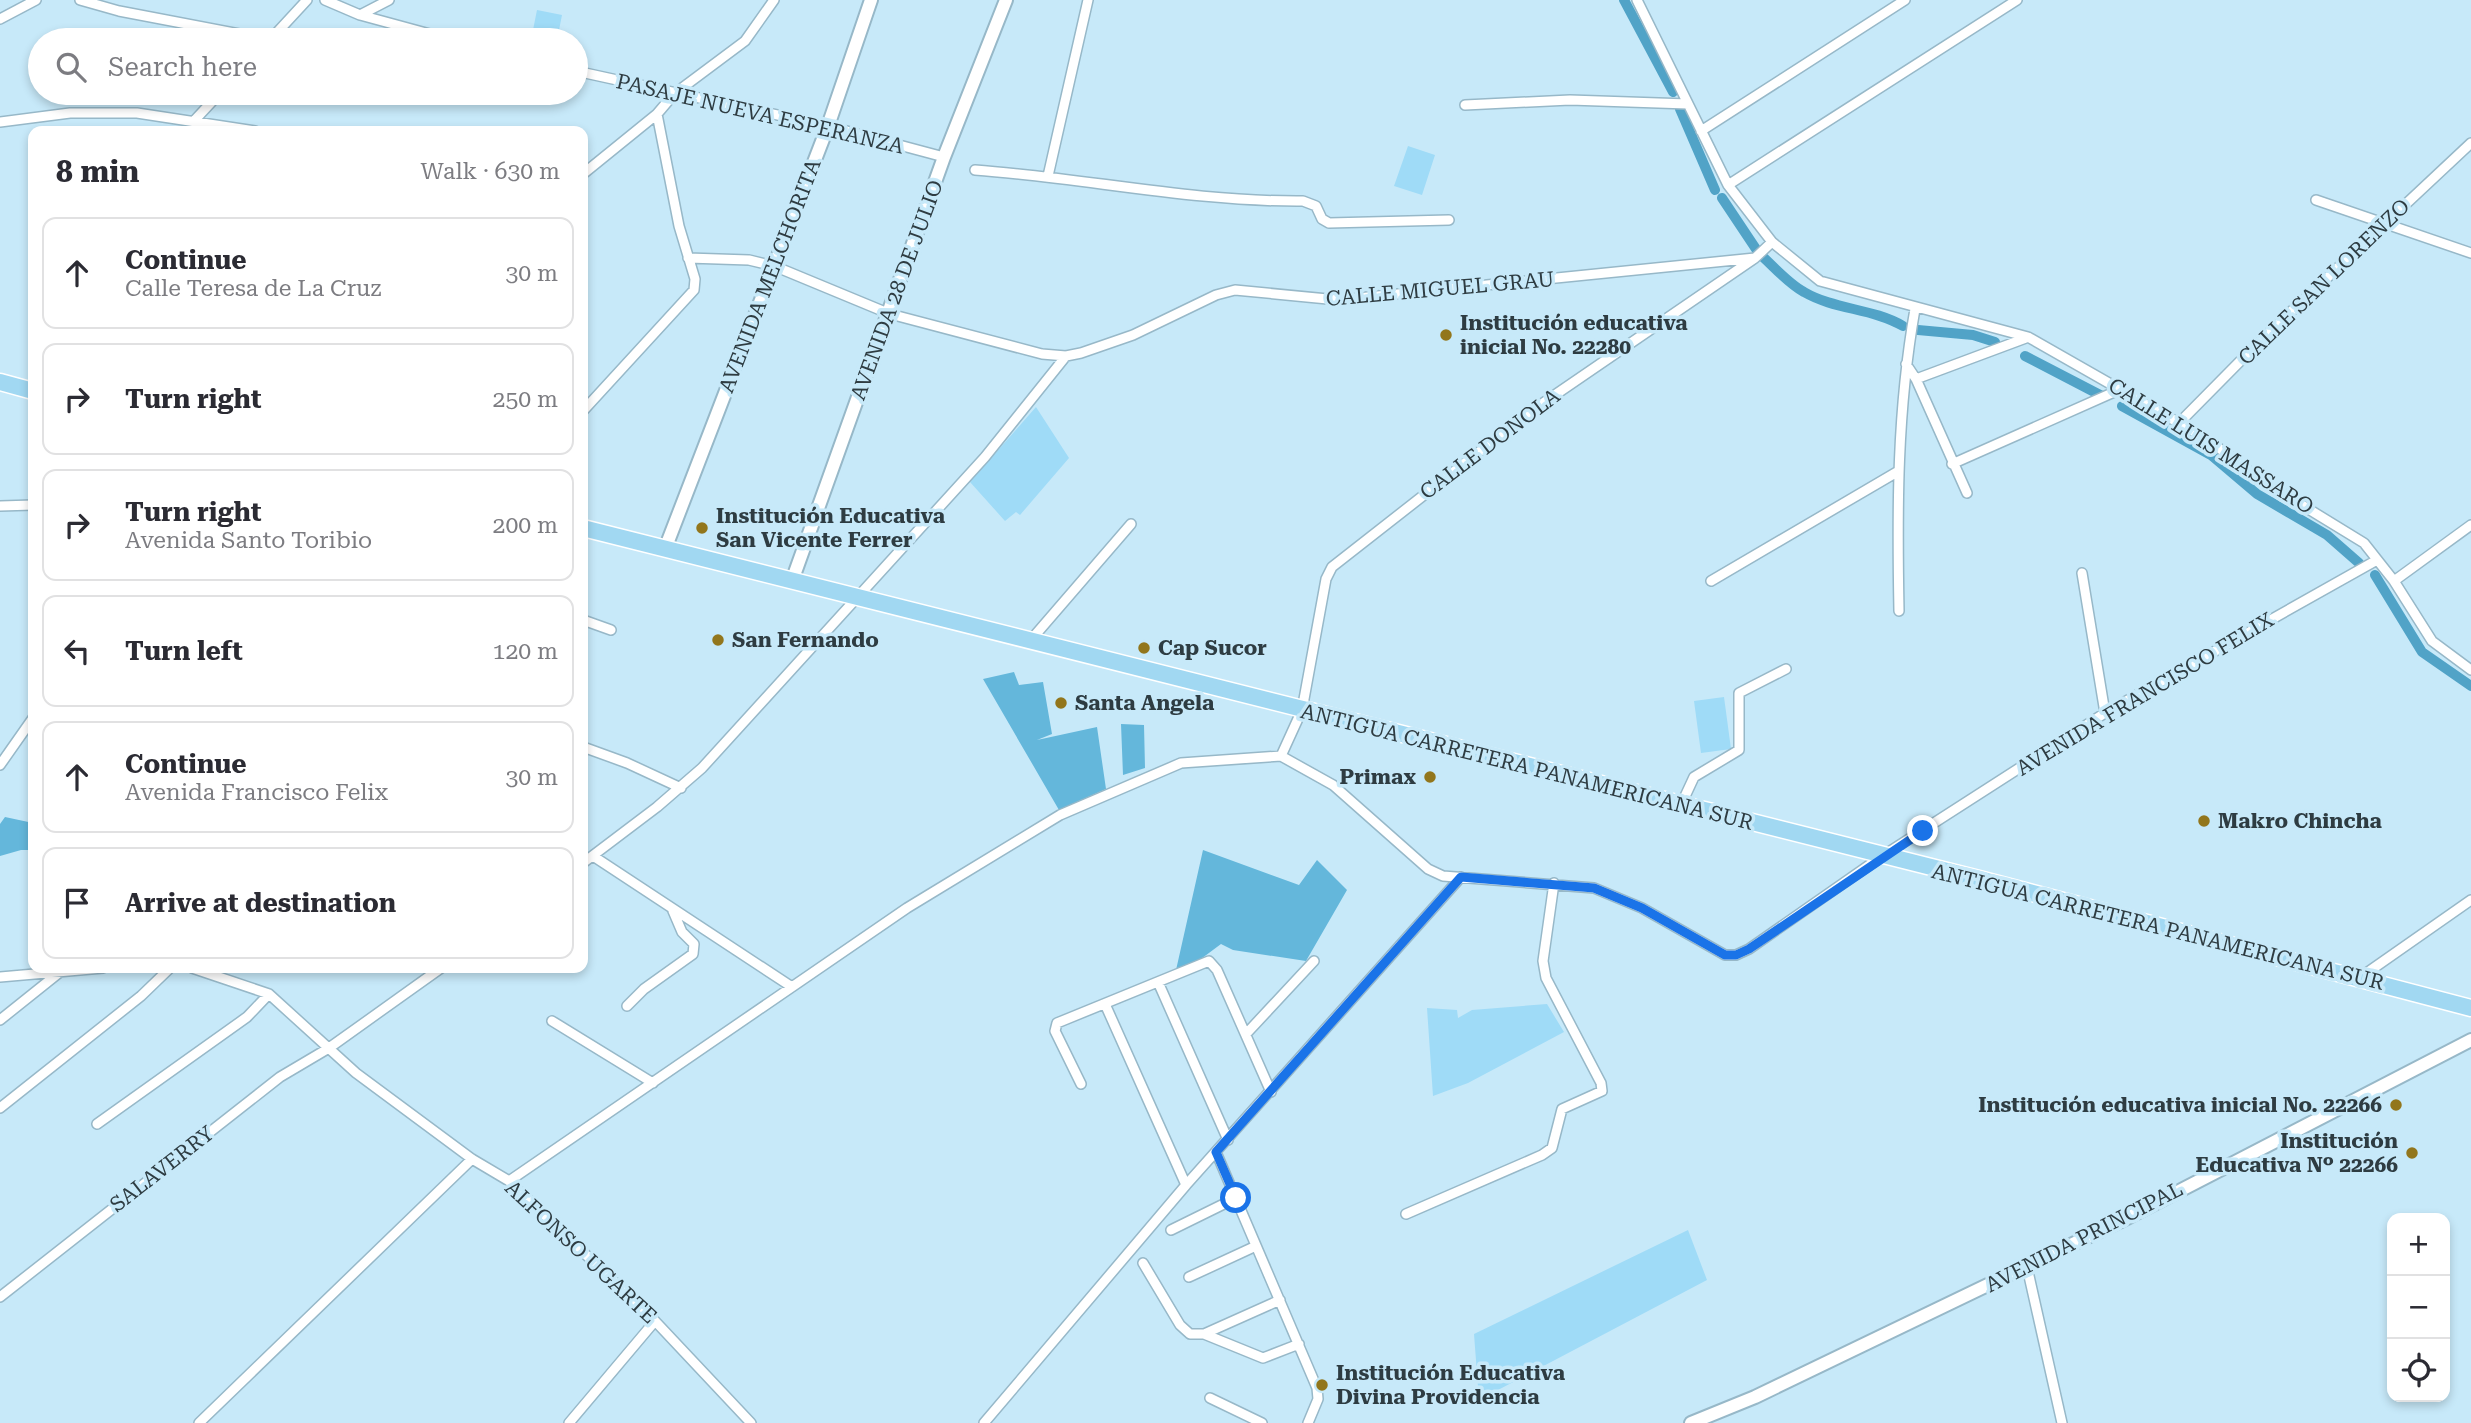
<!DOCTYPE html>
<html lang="en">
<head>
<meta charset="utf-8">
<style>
  :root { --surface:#fff; --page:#f7f7f7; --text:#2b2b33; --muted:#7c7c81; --line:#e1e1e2 }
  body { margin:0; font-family:"Roboto Serif",serif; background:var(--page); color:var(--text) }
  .controls { position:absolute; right:21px; bottom:21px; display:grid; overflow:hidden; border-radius:14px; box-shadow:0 4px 10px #0003 }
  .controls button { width:63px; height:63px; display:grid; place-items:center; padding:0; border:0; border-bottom:2px solid var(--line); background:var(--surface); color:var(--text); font:35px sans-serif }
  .stop { position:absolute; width:21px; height:21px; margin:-16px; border:5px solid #1a73e8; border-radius:50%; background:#fff }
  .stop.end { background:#1a73e8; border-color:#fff; box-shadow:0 2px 7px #0008 }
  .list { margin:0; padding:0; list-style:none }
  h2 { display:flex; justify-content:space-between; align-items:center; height:91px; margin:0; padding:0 28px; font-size:30px }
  h2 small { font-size:23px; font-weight:400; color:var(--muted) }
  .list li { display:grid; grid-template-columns:46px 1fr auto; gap:21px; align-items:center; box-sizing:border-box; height:112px; margin:0 14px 14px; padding:0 14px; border:2px solid var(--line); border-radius:14px }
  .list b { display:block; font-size:26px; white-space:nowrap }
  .list p { margin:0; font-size:23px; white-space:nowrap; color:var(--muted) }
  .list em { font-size:23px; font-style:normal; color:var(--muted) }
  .icon { flex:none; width:38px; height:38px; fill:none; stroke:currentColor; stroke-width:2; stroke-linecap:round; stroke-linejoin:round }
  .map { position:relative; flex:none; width:2471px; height:1423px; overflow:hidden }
  .search { position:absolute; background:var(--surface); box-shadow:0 4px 10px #0003; left:28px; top:28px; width:560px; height:77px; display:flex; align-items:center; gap:18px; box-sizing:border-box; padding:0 24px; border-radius:38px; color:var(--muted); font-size:26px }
  .panel { position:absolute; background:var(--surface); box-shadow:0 4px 10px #0003; left:28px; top:126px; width:560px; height:847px; border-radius:14px }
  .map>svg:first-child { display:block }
  .green { fill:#9fdbf7 }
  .forest { fill:#64b7db }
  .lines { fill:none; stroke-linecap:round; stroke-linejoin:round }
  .canal { stroke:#51a3c7; stroke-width:10 }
  .street-casing { stroke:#97b8c8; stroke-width:12 }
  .secondary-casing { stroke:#97b8c8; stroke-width:16 }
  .highway-casing { stroke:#fff; stroke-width:19 }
  .street { stroke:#fff; stroke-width:9 }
  .secondary { stroke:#fff; stroke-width:12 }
  .highway { stroke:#a1d8f2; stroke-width:16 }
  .route { stroke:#1a73e8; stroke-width:9 }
  .poi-dot { fill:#92761c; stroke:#c7e9f9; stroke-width:2.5 }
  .labels { text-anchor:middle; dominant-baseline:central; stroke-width:7; stroke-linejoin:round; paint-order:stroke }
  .street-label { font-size:21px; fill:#2e3c42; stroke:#c7e9f9 }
  .poi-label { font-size:21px; font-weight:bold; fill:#2e3c42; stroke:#c7e9f9; text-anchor:start }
</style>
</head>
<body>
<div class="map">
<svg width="2471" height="1423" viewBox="0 0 2471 1423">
  <rect width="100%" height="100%" fill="#c7e9f9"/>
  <path class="green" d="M 537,10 L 562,15 L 557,40 L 531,40 Z
    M 1408,146 L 1435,155 L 1422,195 L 1394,186 Z
    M 1036,407 L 1069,458 L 1020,515 L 1016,512 L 1005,521 L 970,482 Z
    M 1724,697 L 1731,749 L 1701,753 L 1694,701 Z
    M 1547,1004 L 1564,1032 L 1468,1083 L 1433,1096 L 1427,1008 L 1457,1010 L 1458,1018 L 1472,1010 Z
    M 1688,1230 L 1707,1280 L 1479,1400 L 1474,1334 Z"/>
  <path class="forest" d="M 1014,672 L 1019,685 L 1043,682 L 1052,734 L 1037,740 L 1097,727 L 1106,789 L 1059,810 L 983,679 Z
    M 1121,724 L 1144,725 L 1145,768 L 1123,775 Z
    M 5,817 L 33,823 L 33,850 L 21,850 L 0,856 L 0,824 Z
    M 1203,850 L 1299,885 L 1317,860 L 1347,890 L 1306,961 L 1233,950 L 1221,944 L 1174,979 Z"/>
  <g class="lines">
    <path class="canal" d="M 1624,0 L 1673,92
      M 1680,109 L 1715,190
      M 1722,198 L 1756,249
      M 1762,256 C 1775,268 1789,284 1804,292 C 1835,310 1872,308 1903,326
      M 1918,330 L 1973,335 L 1995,342
      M 2025,356 L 2104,397
      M 2122,406 L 2211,455 L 2257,494 L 2327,535 L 2359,563
      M 2375,575 L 2422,652 L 2471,686"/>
    <defs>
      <path id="street" d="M 80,0 L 119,11 L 271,40
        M 325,0 L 360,15 L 452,40
        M 1637,0 L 1728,185 L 1772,242 L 1820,281 L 2028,337 L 2207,439 L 2261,480 L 2364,543 L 2394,581 L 2432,641 L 2471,670
        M 360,15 L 389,0
        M 0,19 L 36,0
        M 270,40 L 307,0
        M 576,71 L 828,126 L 944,157
        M 1465,105 L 1570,100 L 1688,104
        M 0,122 L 70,113 L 137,113 L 255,131
        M 192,123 L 220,93
        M 1701,131 L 1905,0
        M 975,170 C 1085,178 1193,202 1303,201 L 1316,206 L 1322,219 L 1329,223 L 1449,220
        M 583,174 L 657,114 L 674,94 L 745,41 L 774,0
        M 1048,176 L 1088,0
        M 1728,185 L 2017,0
        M 2316,200 L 2471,253
        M 688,258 L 749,260 L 774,266 L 890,314 L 1042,354 L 1066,356 L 1081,353 L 1133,335 L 1216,295 L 1235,290 L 1338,300 L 1755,258
        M 1906,364 L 1916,379 L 1967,493
        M 1916,379 L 2026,338
        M 583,411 L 694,290 L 695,279 L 679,226 L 657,114
        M 2179,423 L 2266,335 L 2471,143
        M 1952,464 L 2121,389
        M 0,506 L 33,505
        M 2082,573 L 2105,713
        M 1711,581 L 1897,472
        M 2394,581 L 2471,525
        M 1899,611 C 1897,508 1897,411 1915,309
        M 583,620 L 611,630
        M 1030,641 L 1131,524
        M 583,747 L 627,763 L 681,788
        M 1281,756 L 1333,785 L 1428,869 L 1443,876 L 1594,888 L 1642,908 L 1725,955 L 1736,955 L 1749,949 L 1881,857 L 2105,713 L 2377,560
        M 1281,756 L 1302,710 L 1326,579 L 1332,567 L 1530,412 L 1755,258 L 1772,242
        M 0,765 L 33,718
        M 1681,805 L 1694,777 L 1739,750 L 1739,693 L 1786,669
        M 593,856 L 792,987
        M 583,863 L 657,807 L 702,768 L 985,457 L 1066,356
        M 192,968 L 269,994 L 356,1073 L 472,1159 L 509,1181 L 655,1321 L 751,1423
        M 0,977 L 103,968
        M 2358,979 L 2471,900
        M 1158,982 L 1228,1140
        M 1105,1004 L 1186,1185
        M 627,1006 L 644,989 L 693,954 L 694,944 L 682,932 L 673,911
        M 0,1020 L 60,972
        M 552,1021 L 653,1083
        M 1246,1034 L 1314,961
        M 1081,1084 L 1055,1031 L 1057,1023 L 1209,961 L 1217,970 L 1271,1092
        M 0,1108 L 141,996 L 170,968
        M 97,1124 L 247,1017 L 269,994
        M 1216,1152 L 1317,1388 L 1318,1399 L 1308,1423
        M 509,1181 L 907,908 L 1060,815 L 1181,763 L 1281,756
        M 1406,1214 L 1542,1155 L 1552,1148 L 1562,1109 L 1602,1091 L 1601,1083 L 1546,978 L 1543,961 L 1554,883
        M 1171,1230 L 1236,1198
        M 1143,1263 L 1180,1325 L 1190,1334 L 1204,1334 L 1280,1300
        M 2027,1267 L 2062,1423
        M 1189,1277 L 1256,1246
        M 0,1297 L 280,1077 L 329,1048 L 441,968
        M 1204,1334 L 1263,1358 L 1299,1344
        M 1210,1398 L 1262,1423
        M 199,1423 L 472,1159
        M 569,1423 L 655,1321
        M 984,1423 L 1186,1185 L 1461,877"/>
      <path id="secondary" d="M 665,549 L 828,126 L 871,0
        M 792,581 L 944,157 L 1006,0
        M 1691,1423 L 1755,1397 L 2129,1217 L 2471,1040"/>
      <path id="highway" d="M 0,382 L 33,391
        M 583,528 L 1983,880 L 2471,1008"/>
    </defs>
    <use href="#street" class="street-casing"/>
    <use href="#secondary" class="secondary-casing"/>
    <use href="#highway" class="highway-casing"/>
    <use href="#street" class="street"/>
    <use href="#secondary" class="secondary"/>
    <use href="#highway" class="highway"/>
  </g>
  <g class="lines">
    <path class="route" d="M 1236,1198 L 1216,1152 L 1461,877 L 1594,888 L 1642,908 L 1725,955 L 1736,955 L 1749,949 L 1923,831"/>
  </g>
  <g class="poi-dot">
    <circle cx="1446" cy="335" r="7"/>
    <circle cx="702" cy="528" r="7"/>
    <circle cx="718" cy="640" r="7"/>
    <circle cx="1144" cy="648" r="7"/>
    <circle cx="1061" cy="703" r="7"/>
    <circle cx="1430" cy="777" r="7"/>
    <circle cx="2204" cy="821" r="7"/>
    <circle cx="2396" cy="1105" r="7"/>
    <circle cx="2412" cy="1153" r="7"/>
    <circle cx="1322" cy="1385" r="7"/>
  </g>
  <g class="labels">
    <g class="street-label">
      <text transform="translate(760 114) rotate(13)">PASAJE NUEVA ESPERANZA</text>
      <text transform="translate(770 276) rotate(-69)">AVENIDA MELCHORITA</text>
      <text transform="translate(2324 282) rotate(-44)">CALLE SAN LORENZO</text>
      <text transform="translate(1440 289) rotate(-5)">CALLE MIGUEL GRAU</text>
      <text transform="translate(897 290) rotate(-70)">AVENIDA 28 DE JULIO</text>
      <text transform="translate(1490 444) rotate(-37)">CALLE DONOLA</text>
      <text transform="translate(2211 446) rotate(32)">CALLE LUIS MASSARO</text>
      <text transform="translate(2145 694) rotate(-31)">AVENIDA FRANCISCO FELIX</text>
      <text transform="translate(1527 767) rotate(14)">ANTIGUA CARRETERA PANAMERICANA SUR</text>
      <text transform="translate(2158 927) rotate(14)">ANTIGUA CARRETERA PANAMERICANA SUR</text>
      <text transform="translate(162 1169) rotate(-38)">SALAVERRY</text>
      <text transform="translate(2084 1237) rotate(-27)">AVENIDA PRINCIPAL</text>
      <text transform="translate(581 1252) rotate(43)">ALFONSO UGARTE</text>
    </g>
    <g class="poi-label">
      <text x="1460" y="323">Institución educativa<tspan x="1460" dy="24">inicial No. 22280</tspan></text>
      <text x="716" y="516">Institución Educativa<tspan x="716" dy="24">San Vicente Ferrer</tspan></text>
      <text x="732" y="640">San Fernando</text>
      <text x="1158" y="648">Cap Sucor</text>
      <text x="1075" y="703">Santa Angela</text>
      <text x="1416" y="777" text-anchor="end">Primax</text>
      <text x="2218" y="821">Makro Chincha</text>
      <text x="2382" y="1105" text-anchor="end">Institución educativa inicial No. 22266</text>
      <text x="2398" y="1141" text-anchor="end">Institución<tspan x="2398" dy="24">Educativa Nº 22266</tspan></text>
      <text x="1336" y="1373">Institución Educativa<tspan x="1336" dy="24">Divina Providencia</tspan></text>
    </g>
  </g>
</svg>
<div class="controls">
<button>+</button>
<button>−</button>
<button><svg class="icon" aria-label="locate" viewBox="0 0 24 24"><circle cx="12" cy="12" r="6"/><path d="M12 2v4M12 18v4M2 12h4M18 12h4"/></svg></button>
</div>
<div class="stop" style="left:1236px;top:1198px"></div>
<div class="stop end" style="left:1923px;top:831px"></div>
<div class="search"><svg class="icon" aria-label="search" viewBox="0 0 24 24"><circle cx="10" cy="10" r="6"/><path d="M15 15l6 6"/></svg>Search here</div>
<section class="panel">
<h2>8 min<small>Walk · 630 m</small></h2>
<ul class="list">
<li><svg class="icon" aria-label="ahead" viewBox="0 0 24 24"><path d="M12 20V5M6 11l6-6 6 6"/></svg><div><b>Continue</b><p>Calle Teresa de La Cruz</p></div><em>30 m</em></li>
<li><svg class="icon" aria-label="right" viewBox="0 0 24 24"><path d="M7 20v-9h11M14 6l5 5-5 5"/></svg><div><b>Turn right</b></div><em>250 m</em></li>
<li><svg class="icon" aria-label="right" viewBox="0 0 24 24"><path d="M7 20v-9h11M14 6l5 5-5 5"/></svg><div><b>Turn right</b><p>Avenida Santo Toribio</p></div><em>200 m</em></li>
<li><svg class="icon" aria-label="left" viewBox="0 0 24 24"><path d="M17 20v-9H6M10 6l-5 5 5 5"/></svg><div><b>Turn left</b></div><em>120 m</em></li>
<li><svg class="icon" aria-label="ahead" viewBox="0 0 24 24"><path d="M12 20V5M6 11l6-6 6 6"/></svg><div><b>Continue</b><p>Avenida Francisco Felix</p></div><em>30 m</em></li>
<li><svg class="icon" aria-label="arrive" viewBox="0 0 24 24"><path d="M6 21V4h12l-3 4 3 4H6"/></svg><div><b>Arrive at destination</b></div></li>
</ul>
</section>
</div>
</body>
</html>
